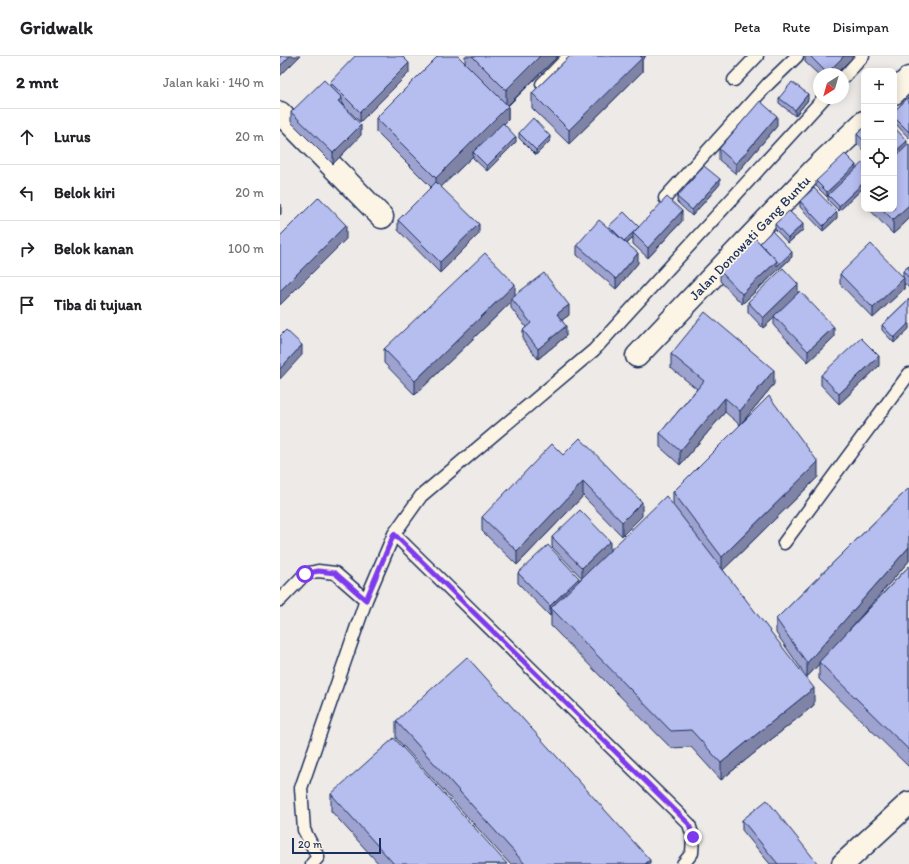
<!DOCTYPE html>
<html lang="id">
<head>
<meta charset="utf-8">
<style>
  :root { --surface:#fff; --page:#f2f2f2; --text:#202124; --muted:#757577; --line:#e0e0e0 }
  body { margin:0; font-family:Itim,sans-serif; background:var(--page); color:var(--text) }
  .controls { position:absolute; right:12px; top:12px; display:grid; overflow:hidden; border-radius:8px; box-shadow:0 2px 10px #0003 }
  .controls button { width:36px; height:36px; display:grid; place-items:center; padding:0; border:0; border-bottom:1px solid var(--line); background:var(--surface); color:var(--text); font:20px sans-serif }
  .compass { position:absolute; left:533px; top:12px; width:36px; height:36px; border-radius:50%; background:var(--surface); box-shadow:0 2px 10px #0003; rotate:217deg }
  .scale { position:absolute; left:12px; bottom:10px; width:89px; box-sizing:border-box; padding-left:4px; border:2px solid #1b2f5e; border-top:0; font-size:11px; line-height:14px; white-space:nowrap; color:#1b2f5e; -webkit-text-stroke:3px #fcf5e5; paint-order:stroke }
  .stop { position:absolute; width:12px; height:12px; margin:-9px; border:3px solid #7c3aed; border-radius:50%; background:#fff }
  .stop.end { background:#7c3aed; border-color:#fff; box-shadow:0 1px 4px #0008 }
  .list { margin:0; padding:0; list-style:none }
  h2 { display:flex; justify-content:space-between; align-items:center; height:52px; margin:0; padding:0 16px; font-size:17px }
  h2 small { font-size:13px; font-weight:400; color:var(--muted) }
  .list li { display:grid; grid-template-columns:26px 1fr auto; gap:12px; align-items:center; box-sizing:border-box; height:56px; padding:0 16px; border-top:1px solid var(--line) }
  .list b { display:block; font-size:15px; white-space:nowrap }
  .list em { font-size:13px; font-style:normal; color:var(--muted) }
  .icon { flex:none; width:22px; height:22px; fill:none; stroke:currentColor; stroke-width:2; stroke-linecap:round; stroke-linejoin:round }
  .map { position:relative; flex:none; width:629px; height:808px; overflow:hidden }
  header { display:flex; align-items:center; gap:24px; box-sizing:border-box; height:56px; padding:0 20px; background:var(--surface); border-bottom:1px solid var(--line) }
  header strong { font-size:19px }
  nav { display:flex; gap:22px; margin-inline-start:auto; font-size:14px }
  main { display:flex }
  aside { flex:1; background:var(--surface) }
  .map>svg:first-child { display:block }
  .lines { fill:none; stroke-linecap:round; stroke-linejoin:round }
  .lane-casing { stroke:#1b2f5e; stroke-width:15 }
  .street-casing { stroke:#1b2f5e; stroke-width:25 }
  .lane { stroke:#fcf5e5; stroke-width:12 }
  .street { stroke:#fcf5e5; stroke-width:22 }
  .wall { fill:#9da3ce; stroke:#1b2f5e }
  .shaded-wall { fill:#7f84a7; stroke:#1b2f5e }
  .building { fill:#b6bdef; stroke:#1b2f5e }
  .route { stroke:#7c3aed; stroke-width:5 }
  .labels { text-anchor:middle; dominant-baseline:central; stroke-width:3.5; stroke-linejoin:round; paint-order:stroke }
  .street-label { font-size:14px; fill:#1b2f5e; stroke:#fcf5e5 }
</style>
</head>
<body>
<header>
<strong>Gridwalk</strong>
<nav><a>Peta</a><a>Rute</a><a>Disimpan</a></nav>
</header>
<main>
<aside>
<h2>2 mnt<small>Jalan kaki · 140 m</small></h2>
<ul class="list">
<li><svg class="icon" aria-label="ahead" viewBox="0 0 24 24"><path d="M12 20V5M6 11l6-6 6 6"/></svg><div><b>Lurus</b></div><em>20 m</em></li>
<li><svg class="icon" aria-label="left" viewBox="0 0 24 24"><path d="M17 20v-9H6M10 6l-5 5 5 5"/></svg><div><b>Belok kiri</b></div><em>20 m</em></li>
<li><svg class="icon" aria-label="right" viewBox="0 0 24 24"><path d="M7 20v-9h11M14 6l5 5-5 5"/></svg><div><b>Belok kanan</b></div><em>100 m</em></li>
<li><svg class="icon" aria-label="arrive" viewBox="0 0 24 24"><path d="M6 21V4h12l-3 4 3 4H6"/></svg><div><b>Tiba di tujuan</b></div></li>
</ul>
</aside>
<div class="map">
<svg width="629" height="808" viewBox="0 0 629 808">
  <rect width="100%" height="100%" fill="#eeeae7"/>
  <filter id="ink" filterUnits="userSpaceOnUse"><feTurbulence type="fractalNoise" baseFrequency=".025" numOctaves="2"/><feDisplacementMap in="SourceGraphic" scale="8" xChannelSelector="R" yChannelSelector="G"/><feConvolveMatrix kernelMatrix="1 2 1 2 8 2 1 2 1" color-interpolation-filters="sRGB"/></filter>
  <g filter="url(#ink)">
    <g class="lines">
      <defs>
        <path id="lane" d="M 563,22 L 583,0
          M 454,24 L 477,0
          M 262,28 L 289,0
          M 385,142 L 488,28 L 517,0
          M 114,478 L 409,768 L 413,781 L 412,797 L 403,808
          M 504,487 L 629,318
          M 0,544 L 25,518 L 38,515 L 55,517 L 86,544
          M 32,808 L 38,801 L 24,774 L 21,732 L 86,544 L 114,478 L 141,440 L 314,294 L 544,42"/>
        <path id="street" d="M 614,37 L 629,22
          M 0,57 L 102,161
          M 357,300 L 533,115 L 584,66
          M 563,808 L 629,747"/>
      </defs>
      <use href="#lane" class="lane-casing"/>
      <use href="#street" class="street-casing"/>
      <use href="#lane" class="lane"/>
      <use href="#street" class="street"/>
    </g>
    <path class="wall" d="M 185,0 L 278,0 L 228,50 L 228,64 L 224,68 L 236,86 L 207,115 L 193,102 L 193,100 L 161,131 L 199,178 L 160,217 L 118,174 L 118,164 L 151,131 L 96,76 L 96,62 L 185,7 Z
      M 290,0 L 366,0 L 362,4 L 362,16 L 289,88 L 252,52 L 252,37 Z
      M 525,0 L 574,0 L 556,18 L 539,18 L 539,19 L 525,6 Z
      M 129,17 L 80,66 L 62,48 L 62,50 L 81,79 L 53,108 L 11,66 L 11,56 L 50,30 L 50,26 Z
      M 629,41 L 629,82 L 614,66 L 614,55 Z
      M 499,42 L 528,44 L 515,60 L 499,47 Z
      M 497,70 L 456,118 L 439,104 L 439,93 Z
      M 584,72 L 584,95 L 577,88 L 577,78 Z
      M 239,77 L 270,85 L 256,99 L 239,82 Z
      M 629,88 L 629,163 L 613,178 L 589,153 L 614,153 L 627,90 Z
      M 584,107 L 584,148 L 583,146 L 583,132 L 559,155 L 548,144 L 548,140 L 547,141 L 536,130 L 536,125 L 576,113 Z
      M 440,128 L 412,160 L 397,146 L 397,141 Z
      M 520,145 L 557,162 L 543,175 L 520,151 Z
      M 402,165 L 368,202 L 353,188 L 353,182 L 347,188 L 358,207 L 336,233 L 297,199 L 297,189 L 329,173 L 329,170 L 359,171 Z
      M 495,168 L 523,174 L 508,187 L 495,173 Z
      M 480,187 L 512,201 L 462,248 L 440,225 L 440,215 Z
      M 629,210 L 629,232 L 624,227 L 624,233 L 593,262 L 560,228 L 560,218 L 623,221 L 623,215 Z
      M 518,237 L 554,281 L 528,306 L 494,270 L 494,262 L 483,272 L 468,256 L 468,246 Z
      M 235,239 L 289,259 L 282,264 L 286,280 L 258,303 L 243,284 L 243,274 L 246,271 L 231,252 L 231,246 L 135,339 L 104,307 L 104,293 Z
      M 629,243 L 614,287 L 602,274 L 602,269 Z
      M 391,298 L 494,328 L 460,369 L 445,356 L 400,409 L 380,391 L 380,377 L 417,333 L 391,312 Z
      M 599,310 L 559,348 L 541,329 L 541,319 Z
      M 283,399 L 362,460 L 342,480 L 303,440 L 237,509 L 202,475 L 202,461 Z
      M 538,421 L 443,514 L 534,649 L 441,724 L 411,691 L 391,692 L 271,570 L 271,559 L 270,560 L 238,527 L 238,517 L 299,524 L 302,522 L 272,491 L 272,481 L 330,494 L 393,450 L 393,436 Z
      M 629,432 L 629,505 L 566,576 L 629,510 L 629,711 L 539,623 L 539,608 L 527,621 L 496,577 L 496,563 Z
      M 116,665 L 370,808 L 230,808 L 116,682 Z
      M 51,738 L 227,808 L 99,808 L 51,755 Z
      M 462,764 L 538,808 L 490,808 L 462,774 Z"/>
    <path class="shaded-wall" d="M 10,0 L 20,0 L 0,20 L 0,10 Z
      M 260,0 L 278,0 L 226,51 L 226,34 Z
      M 361,0 L 366,0 L 362,4 L 362,16 L 289,88 L 289,74 L 361,2 Z
      M 564,0 L 574,0 L 556,18 L 547,18 L 547,17 Z
      M 129,7 L 129,17 L 80,66 L 80,56 Z
      M 528,38 L 528,44 L 515,60 L 515,54 Z
      M 62,42 L 62,52 L 58,45 Z
      M 228,50 L 228,64 L 194,98 L 193,96 L 193,100 L 156,136 L 156,122 Z
      M 497,60 L 497,70 L 456,118 L 456,108 Z
      M 81,69 L 81,79 L 53,108 L 53,97 Z
      M 270,80 L 270,85 L 256,99 L 256,94 Z
      M 236,81 L 236,86 L 207,115 L 207,110 Z
      M 627,85 L 627,95 L 614,107 L 614,97 Z
      M 576,109 L 576,114 L 547,141 L 547,136 Z
      M 440,123 L 440,128 L 412,160 L 412,154 Z
      M 584,126 L 584,131 L 559,155 L 559,150 Z
      M 1,148 L 1,158 L 0,159 L 0,149 Z
      M 629,149 L 629,163 L 613,178 L 613,164 Z
      M 402,155 L 402,165 L 368,202 L 368,192 Z
      M 557,156 L 557,162 L 543,175 L 543,170 Z
      M 199,168 L 199,178 L 160,217 L 160,206 Z
      M 523,168 L 523,174 L 508,187 L 508,182 Z
      M 66,169 L 66,183 L 0,249 L 0,235 Z
      M 359,171 L 353,177 L 353,182 L 344,190 L 344,185 Z
      M 512,196 L 512,201 L 462,248 L 462,238 L 497,205 Z
      M 358,197 L 358,207 L 336,233 L 336,223 Z
      M 624,222 L 624,233 L 593,262 L 593,252 Z
      M 235,228 L 235,242 L 231,242 L 231,246 L 135,339 L 135,325 Z
      M 518,228 L 518,238 L 494,260 L 494,262 L 483,272 L 483,262 Z
      M 289,249 L 289,259 L 277,268 L 277,258 Z
      M 629,267 L 629,273 L 614,287 L 614,282 Z
      M 286,270 L 286,280 L 258,303 L 258,293 Z
      M 554,271 L 554,281 L 528,306 L 528,295 Z
      M 22,289 L 22,299 L 0,323 L 0,313 Z
      M 599,300 L 599,310 L 559,348 L 559,338 Z
      M 494,314 L 494,328 L 460,369 L 460,355 Z
      M 445,342 L 445,356 L 400,409 L 400,395 Z
      M 538,406 L 538,421 L 442,515 L 442,501 Z
      M 303,426 L 303,440 L 237,509 L 237,495 Z
      M 362,446 L 362,460 L 342,480 L 342,466 Z
      M 330,485 L 330,495 L 302,522 L 302,512 Z
      M 629,491 L 629,505 L 540,607 L 539,606 L 539,608 L 527,621 L 527,607 Z
      M 299,522 L 299,532 L 271,552 L 271,559 L 270,560 L 270,550 Z
      M 534,632 L 534,649 L 441,724 L 441,707 Z
      M 370,804 L 370,808 L 365,808 Z"/>
    <path class="building" d="M 0,0 L 10,0 L 0,10 Z
      M 75,0 L 122,0 L 129,7 L 80,56 L 50,26 Z
      M 158,0 L 178,0 L 228,50 L 156,122 L 96,62 Z
      M 192,0 L 260,0 L 226,34 Z
      M 290,0 L 360,0 L 362,2 L 289,74 L 252,37 Z
      M 530,0 L 564,0 L 547,17 Z
      M 44,24 L 62,42 L 58,45 L 81,69 L 53,97 L 11,56 Z
      M 512,26 L 528,38 L 515,54 L 499,42 Z
      M 629,41 L 629,76 L 614,61 L 614,55 Z
      M 480,45 L 497,60 L 456,108 L 439,93 Z
      M 253,62 L 270,80 L 256,94 L 239,77 Z
      M 223,67 L 236,81 L 207,110 L 193,96 Z
      M 614,71 L 627,85 L 614,97 Z
      M 584,72 L 584,85 L 577,78 Z
      M 629,88 L 629,149 L 613,164 L 602,153 L 614,153 L 614,102 Z
      M 565,98 L 576,109 L 547,136 L 536,125 Z
      M 583,106 L 584,107 L 584,126 L 559,150 L 548,139 Z
      M 424,110 L 440,123 L 412,154 L 397,141 Z
      M 156,126 L 199,168 L 160,206 L 118,164 Z
      M 534,132 L 557,156 L 543,170 L 520,145 Z
      M 39,141 L 66,169 L 0,235 L 0,180 Z
      M 387,141 L 402,155 L 368,192 L 353,177 Z
      M 509,155 L 523,168 L 508,182 L 495,168 Z
      M 344,156 L 359,171 L 344,185 L 329,170 Z
      M 319,164 L 358,197 L 336,223 L 297,189 Z
      M 492,175 L 512,196 L 497,210 L 497,205 L 480,187 Z
      M 475,182 L 497,205 L 462,238 L 440,215 Z
      M 591,188 L 624,222 L 593,252 L 560,218 Z
      M 205,197 L 235,228 L 135,325 L 104,293 Z
      M 629,210 L 629,222 L 623,215 Z
      M 503,212 L 518,228 L 483,262 L 468,246 Z
      M 264,217 L 289,249 L 277,258 L 286,270 L 258,293 L 243,274 L 251,267 L 231,242 Z
      M 520,235 L 554,271 L 528,295 L 494,260 Z
      M 629,243 L 629,267 L 614,282 L 602,269 Z
      M 425,256 L 494,314 L 460,355 L 445,342 L 400,395 L 380,377 L 424,325 L 391,298 Z
      M 6,274 L 22,289 L 0,313 L 0,280 Z
      M 581,282 L 599,300 L 559,338 L 541,319 Z
      M 489,340 L 538,406 L 442,501 L 393,436 Z
      M 300,382 L 362,446 L 342,466 L 303,426 L 237,495 L 202,461 L 272,388 L 283,399 Z
      M 629,432 L 629,491 L 527,607 L 496,563 Z
      M 386,440 L 534,632 L 441,707 L 411,674 L 391,675 L 271,552 Z
      M 300,454 L 330,485 L 302,512 L 272,481 Z
      M 268,489 L 299,522 L 270,550 L 238,517 Z
      M 629,510 L 629,694 L 539,606 Z
      M 187,601 L 370,804 L 365,808 L 245,808 L 116,665 Z
      M 114,682 L 227,808 L 114,808 L 51,738 Z
      M 487,744 L 538,808 L 498,808 L 462,764 Z"/>
  </g>
  <g class="lines" filter="url(#ink)">
    <path class="route" d="M 25,518 L 38,515 L 55,517 L 86,544 L 114,478 L 409,768 L 413,781"/>
  </g>
  <g class="labels">
    <g class="street-label">
      <text transform="translate(470 182) rotate(-46)">Jalan Donowati Gang Buntu</text>
    </g>
  </g>
</svg>
<div class="controls">
<button>+</button>
<button>−</button>
<button><svg class="icon" aria-label="locate" viewBox="0 0 24 24"><circle cx="12" cy="12" r="6"/><path d="M12 2v4M12 18v4M2 12h4M18 12h4"/></svg></button>
<button><svg class="icon" aria-label="layers" viewBox="0 0 24 24"><path d="M12 4l9 5-9 5-9-5zM3 14l9 5 9-5"/></svg></button>
</div>
<svg class="compass" viewBox="-18 -18 36 36"><path d="M0-13l5 13h-10z" fill="#e53935"/><path d="M0 13l5-13h-10z" fill="#757577"/></svg>
<div class="scale">20 m</div>
<div class="stop" style="left:25px;top:518px"></div>
<div class="stop end" style="left:413px;top:781px"></div>
</div>
</main>
</body>
</html>
